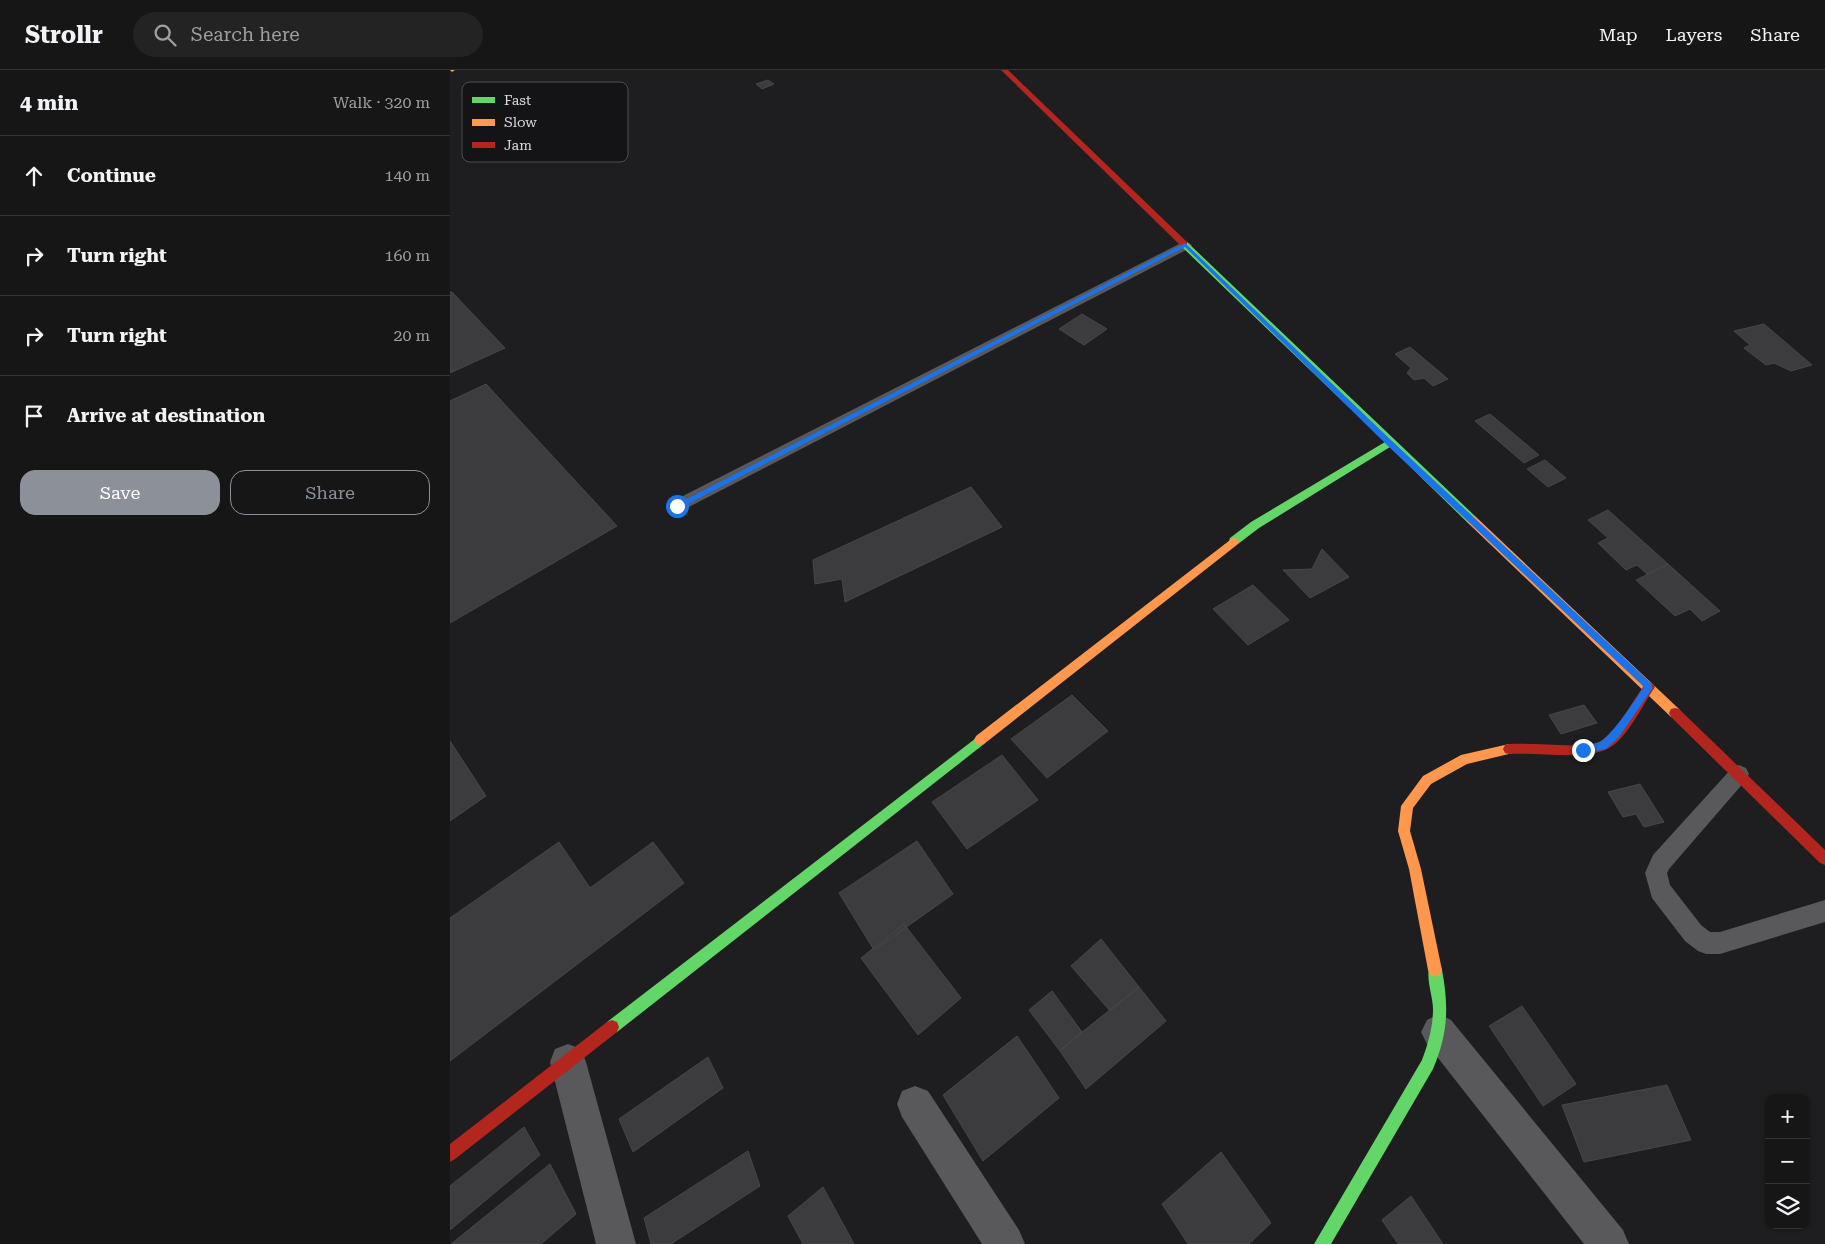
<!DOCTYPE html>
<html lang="en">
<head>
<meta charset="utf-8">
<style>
  :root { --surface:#161617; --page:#232324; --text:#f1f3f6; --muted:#9e9fa1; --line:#353536; --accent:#8c9099 }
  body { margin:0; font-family:"Roboto Serif",serif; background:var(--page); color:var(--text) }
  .controls { position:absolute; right:15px; bottom:15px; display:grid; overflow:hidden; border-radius:10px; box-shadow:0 1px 4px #0004 }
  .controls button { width:45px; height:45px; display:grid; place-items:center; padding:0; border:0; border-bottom:1px solid var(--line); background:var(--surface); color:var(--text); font:25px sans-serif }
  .stop { position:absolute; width:15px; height:15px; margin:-11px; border:4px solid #1a73e8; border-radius:50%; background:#fff }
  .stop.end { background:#1a73e8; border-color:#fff; box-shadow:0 1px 5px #0008 }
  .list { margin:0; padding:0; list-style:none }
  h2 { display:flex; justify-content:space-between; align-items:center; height:65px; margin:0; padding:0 20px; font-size:21px }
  h2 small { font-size:16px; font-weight:400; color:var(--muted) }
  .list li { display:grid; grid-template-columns:32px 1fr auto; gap:15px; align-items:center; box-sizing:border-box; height:80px; padding:0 20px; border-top:1px solid var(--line) }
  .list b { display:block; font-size:19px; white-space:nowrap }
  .list em { font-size:16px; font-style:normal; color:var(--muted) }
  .actions { display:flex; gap:10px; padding:15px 20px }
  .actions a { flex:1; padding:11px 0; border:1px solid var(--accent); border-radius:15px; text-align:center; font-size:18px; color:var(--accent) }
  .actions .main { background:var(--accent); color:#fff }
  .icon { flex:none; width:28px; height:28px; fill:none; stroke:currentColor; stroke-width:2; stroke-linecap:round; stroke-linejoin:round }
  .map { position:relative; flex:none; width:1375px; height:1174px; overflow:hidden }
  header { display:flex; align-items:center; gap:30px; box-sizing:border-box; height:70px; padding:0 25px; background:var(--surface); border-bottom:1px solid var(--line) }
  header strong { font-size:24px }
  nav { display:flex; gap:28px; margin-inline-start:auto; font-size:18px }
  .search { width:350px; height:45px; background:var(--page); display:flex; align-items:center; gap:12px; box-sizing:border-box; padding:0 18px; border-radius:28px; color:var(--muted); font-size:19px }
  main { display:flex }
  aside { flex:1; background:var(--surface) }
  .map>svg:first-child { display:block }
  .building { fill:#3c3b3d; stroke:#474648 }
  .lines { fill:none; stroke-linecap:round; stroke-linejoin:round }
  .lane { fill:#59585a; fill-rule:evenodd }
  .street { fill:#59585a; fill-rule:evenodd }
  .fast { fill:#63d668; fill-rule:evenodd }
  .slow { fill:#ff974d; fill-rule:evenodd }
  .jam { fill:#b3261e; fill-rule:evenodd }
  .route { fill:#1a73e8 }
  .key { fill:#141316; stroke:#4f4e51; stroke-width:1 }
  .key-label { font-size:14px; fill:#d9d8da }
</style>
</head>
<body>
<header>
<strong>Strollr</strong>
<div class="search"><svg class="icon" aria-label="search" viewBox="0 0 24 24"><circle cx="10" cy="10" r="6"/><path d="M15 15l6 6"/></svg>Search here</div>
<nav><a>Map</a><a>Layers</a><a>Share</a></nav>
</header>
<main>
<aside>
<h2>4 min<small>Walk · 320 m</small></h2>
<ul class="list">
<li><svg class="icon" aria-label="ahead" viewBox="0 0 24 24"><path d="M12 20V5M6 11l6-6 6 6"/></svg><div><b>Continue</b></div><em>140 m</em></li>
<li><svg class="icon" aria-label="right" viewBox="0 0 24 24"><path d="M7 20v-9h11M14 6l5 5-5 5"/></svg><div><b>Turn right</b></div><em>160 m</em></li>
<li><svg class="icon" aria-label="right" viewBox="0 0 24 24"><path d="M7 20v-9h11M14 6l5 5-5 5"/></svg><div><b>Turn right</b></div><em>20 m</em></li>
<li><svg class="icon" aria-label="arrive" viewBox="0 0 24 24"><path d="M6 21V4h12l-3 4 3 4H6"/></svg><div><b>Arrive at destination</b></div></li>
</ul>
<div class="actions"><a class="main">Save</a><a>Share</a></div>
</aside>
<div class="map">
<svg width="1375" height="1174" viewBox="0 0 1375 1174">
  <rect width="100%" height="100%" fill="#1e1d1f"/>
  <path class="building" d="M 318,10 L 324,14 L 312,19 L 306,14 Z
    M 0,222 L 2,222 L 55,278 L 0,303 Z
    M 632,244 L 657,259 L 634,275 L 609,259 Z
    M 1314,254 L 1362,295 L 1341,301 L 1324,293 L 1316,295 L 1294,278 L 1300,275 L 1284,261 Z
    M 960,277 L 998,309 L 983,316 L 974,308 L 964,310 L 957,303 L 961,298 L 945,284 Z
    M 36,314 L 167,456 L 0,553 L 0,331 Z
    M 1040,344 L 1089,385 L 1074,393 L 1025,351 Z
    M 1095,390 L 1116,408 L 1098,417 L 1077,399 Z
    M 521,417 L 552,457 L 395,532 L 392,509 L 365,514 L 363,490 Z
    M 1158,440 L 1218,494 L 1197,504 L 1187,495 L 1176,500 L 1148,473 L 1158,468 L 1138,450 Z
    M 872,479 L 899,507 L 860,528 L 833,500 L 862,499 Z
    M 1218,494 L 1270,541 L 1252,551 L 1240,539 L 1225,546 L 1186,510 Z
    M 803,515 L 839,550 L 798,575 L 763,539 Z
    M 622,625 L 658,661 L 597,708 L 561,669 Z
    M 1134,635 L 1147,653 L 1111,664 L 1099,645 Z
    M 0,671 L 36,726 L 0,751 Z
    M 552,685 L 588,730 L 517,779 L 482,732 Z
    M 1190,714 L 1214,752 L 1194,757 L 1186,744 L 1173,747 L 1158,722 Z
    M 467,771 L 503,824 L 424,880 L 389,823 Z
    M 109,772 L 140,818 L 203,772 L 234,813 L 0,991 L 0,848 Z
    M 454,854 L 511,928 L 468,965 L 411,888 Z
    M 651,869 L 689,917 L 660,941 L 621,896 Z
    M 689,917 L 716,951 L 636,1019 L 610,981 L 632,962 Z
    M 602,921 L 632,962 L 610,981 L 579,940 Z
    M 1072,936 L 1126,1014 L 1093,1036 L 1039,956 Z
    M 567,966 L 609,1028 L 533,1091 L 493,1025 Z
    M 258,987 L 273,1018 L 183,1082 L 169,1049 Z
    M 1217,1015 L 1241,1070 L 1134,1092 L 1112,1035 Z
    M 74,1057 L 90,1085 L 0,1160 L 0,1116 Z
    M 298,1081 L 310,1116 L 221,1174 L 201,1174 L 194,1148 Z
    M 771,1082 L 821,1153 L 799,1174 L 738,1174 L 712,1134 Z
    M 100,1094 L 126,1144 L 91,1174 L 1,1174 Z
    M 373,1117 L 404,1174 L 353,1174 L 338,1146 Z
    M 961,1126 L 993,1174 L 948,1174 L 932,1150 Z"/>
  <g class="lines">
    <path class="lane" d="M 735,171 L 742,175 L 740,178 L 233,440 L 227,442 L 221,440 L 219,436 L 221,432 Z
      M 1289,695 L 1296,698 L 1299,704 L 1296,710 L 1219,799 L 1217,803 L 1220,815 L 1251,855 L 1260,862 L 1270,862 L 1375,830 L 1375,852 L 1270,884 L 1256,884 L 1248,881 L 1235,871 L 1202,828 L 1195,803 L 1203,785 L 1282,698 Z"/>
    <path class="street" d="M 989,944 L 1001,950 L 1173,1160 L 1179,1174 L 1134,1174 L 977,974 L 971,962 L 977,950 Z
      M 118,974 L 131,979 L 136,992 L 186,1174 L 146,1174 L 100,992 L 105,979 Z
      M 465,1016 L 478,1021 L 569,1160 L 575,1174 L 532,1174 L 452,1047 L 447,1034 L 452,1021 Z"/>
    <path class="fast" d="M 731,172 L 737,172 L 1026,447 L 1027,450 L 1026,453 L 1018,453 L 940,377 L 809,458 L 788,474 L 780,474 L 779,471 L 780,468 L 801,452 L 935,372 L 731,176 Z
      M 530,665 L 534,666 L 536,670 L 534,674 L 167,962 L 162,964 L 157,962 L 155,957 L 157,952 Z
      M 985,893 L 990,895 L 992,900 C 999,937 998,964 983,999 L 881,1174 L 864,1174 L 972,990 C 978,974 983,957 983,939 C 983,926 975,907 980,895 Z"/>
    <path class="slow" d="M 0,0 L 5,0 L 2,2 Z
      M 1022,446 L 1026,447 L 1229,639 L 1231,643 L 1229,647 L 1225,648 L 1221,647 L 1018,453 L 1017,450 L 1018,447 Z
      M 784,467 L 789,471 L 788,474 L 534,674 L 530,675 L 526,674 L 524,670 L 526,666 Z
      M 1059,674 L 1063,675 L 1065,679 L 1063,683 L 1017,694 L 981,714 L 963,738 L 960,761 L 971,799 L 992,900 L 990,905 L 985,907 L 980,905 L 978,900 L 959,799 L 948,761 L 951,736 L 973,706 L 1011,685 Z"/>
    <path class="jam" d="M 551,0 L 558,0 L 737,172 L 737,176 L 731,176 Z
      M 1199,612 L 1203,614 L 1205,617 L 1203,620 C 1191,638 1177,668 1159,678 C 1137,691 1085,682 1059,684 L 1055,683 L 1053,679 L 1055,675 L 1059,674 C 1080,672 1133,679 1149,672 C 1166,663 1184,629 1195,614 Z
      M 1225,638 L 1229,639 L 1375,780 L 1375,795 L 1370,793 L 1221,647 L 1219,643 L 1221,639 Z
      M 162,950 L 167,952 L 169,957 L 167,962 L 5,1089 L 0,1092 L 0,1074 L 157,952 Z"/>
  </g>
  <path class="route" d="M 735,173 L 942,371 L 1202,614 L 1202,619 L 1169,667 L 1156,679 L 1133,684 L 1129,680 C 1134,672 1147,676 1153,670 C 1169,656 1181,635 1194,617 L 937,375 L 735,177 L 230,438 L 223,436 Z"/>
  <rect x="12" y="12" width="166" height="80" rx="8" class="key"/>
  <rect x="22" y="27" width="23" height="6" fill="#63d668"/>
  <rect x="22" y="49" width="23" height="7" fill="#ff974d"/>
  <rect x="22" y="72" width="23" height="6" fill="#b3261e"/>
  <g class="key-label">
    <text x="54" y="35">Fast</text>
    <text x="54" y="57">Slow</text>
    <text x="54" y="80">Jam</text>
  </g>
</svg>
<div class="controls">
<button>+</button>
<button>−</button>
<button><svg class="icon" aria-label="layers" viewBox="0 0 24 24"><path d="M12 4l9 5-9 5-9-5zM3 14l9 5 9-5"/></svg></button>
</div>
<div class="stop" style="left:227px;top:436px"></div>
<div class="stop end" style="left:1133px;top:680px"></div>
</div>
</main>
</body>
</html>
